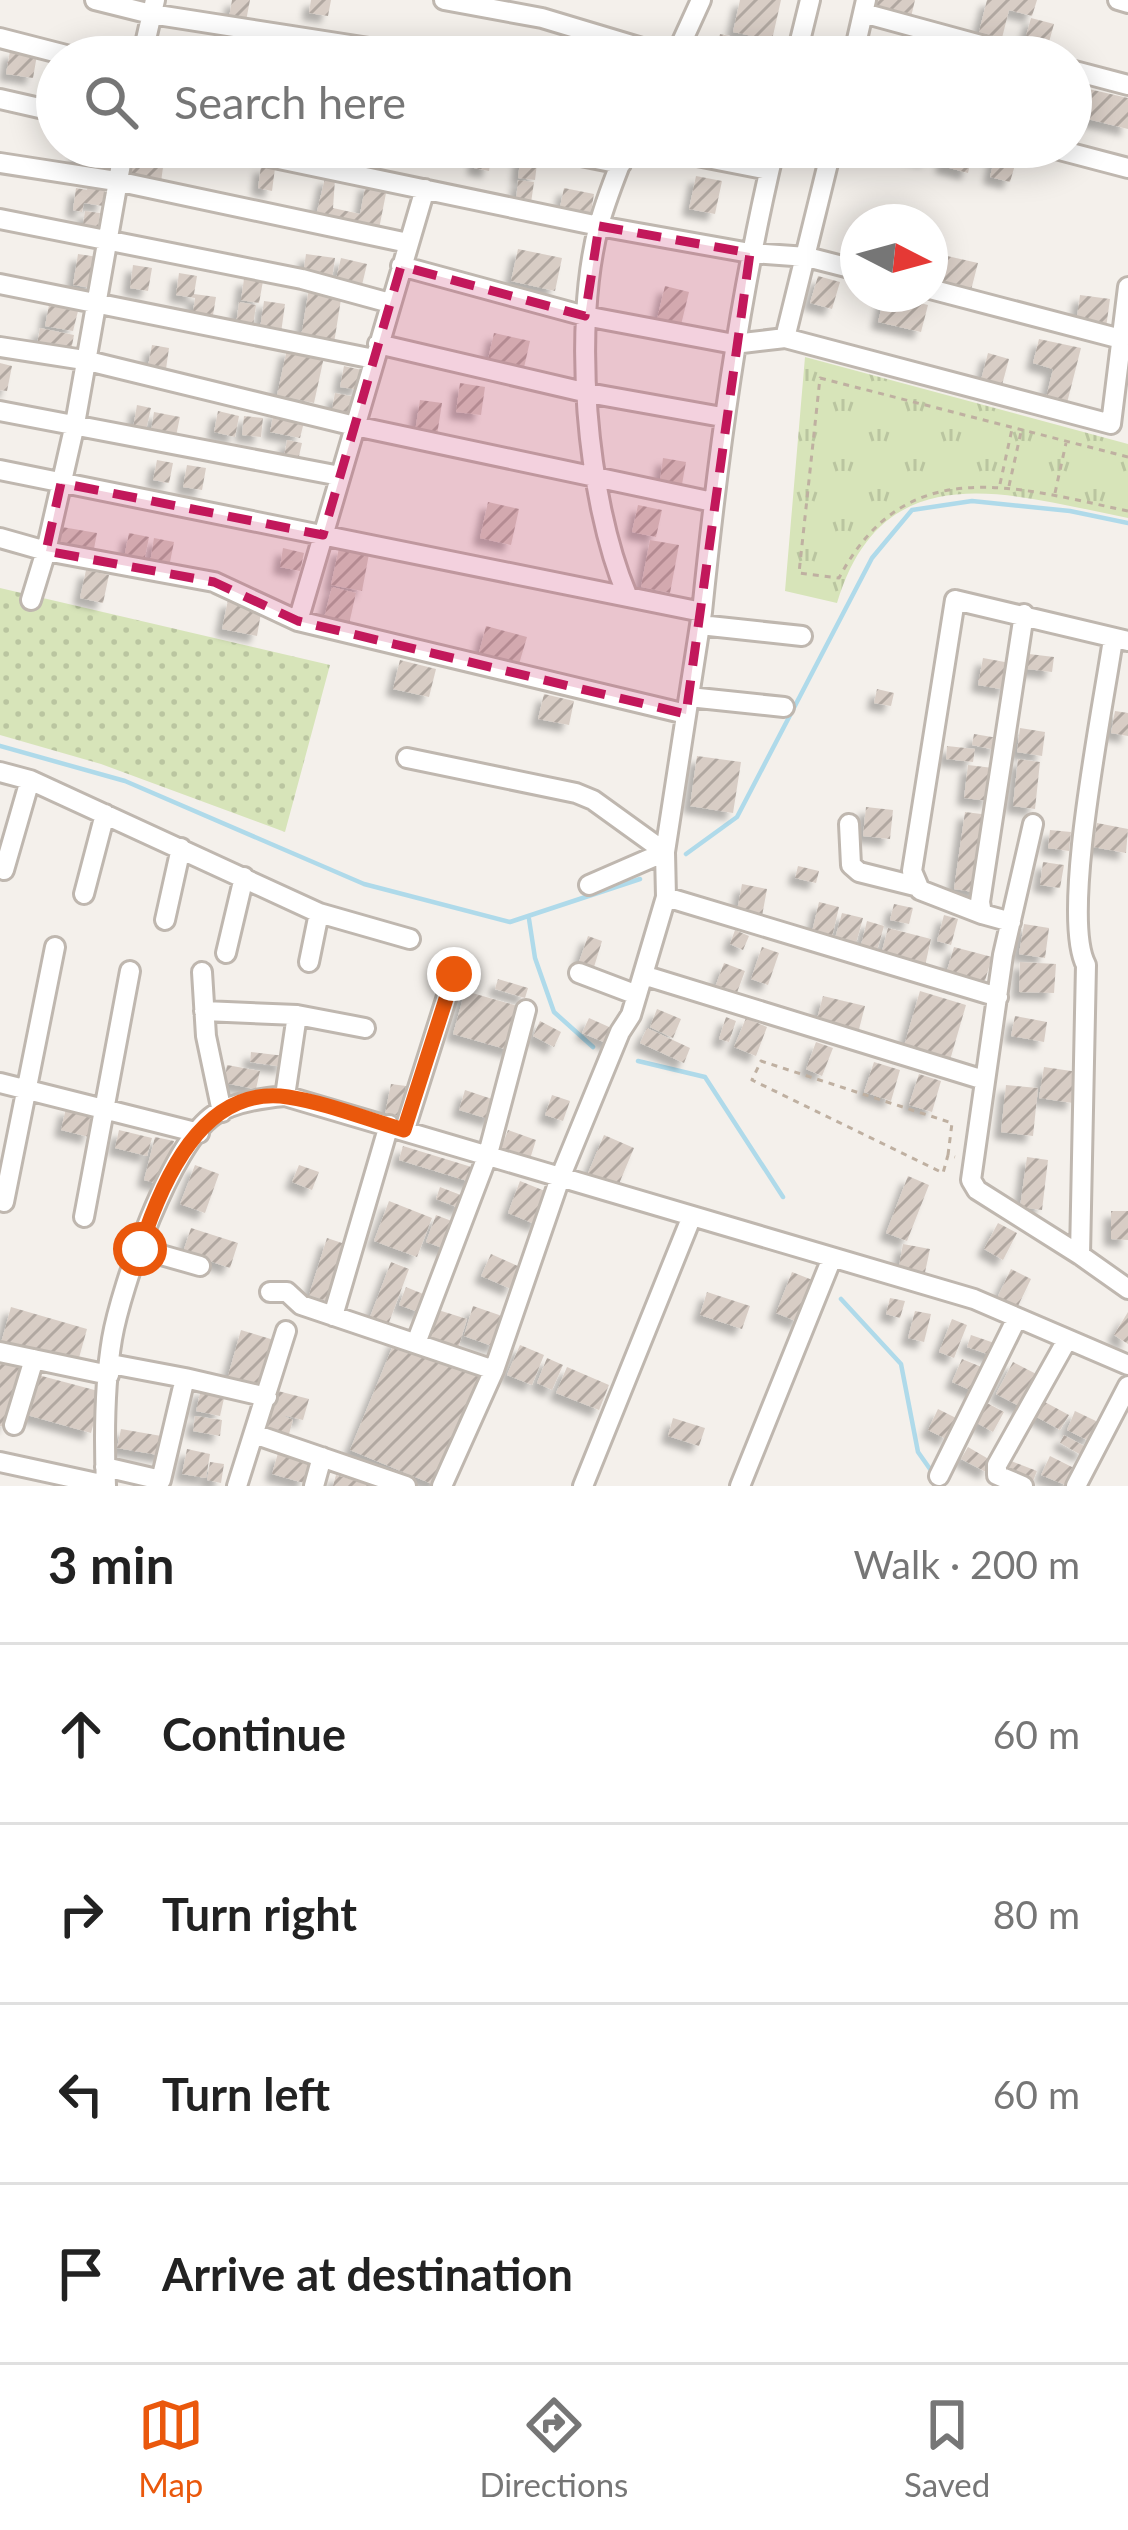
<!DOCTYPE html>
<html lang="en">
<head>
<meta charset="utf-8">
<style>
  :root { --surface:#fff; --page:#f6f6f6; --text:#222; --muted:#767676; --line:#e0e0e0; --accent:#ea580c }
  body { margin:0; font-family:Lato,sans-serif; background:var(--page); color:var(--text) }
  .compass { position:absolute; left:840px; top:204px; width:108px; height:108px; border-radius:50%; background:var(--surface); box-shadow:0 6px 30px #0003; rotate:96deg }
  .stop { position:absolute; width:36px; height:36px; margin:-27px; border:9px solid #ea580c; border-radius:50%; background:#fff }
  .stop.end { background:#ea580c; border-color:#fff; box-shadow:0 3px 12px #0008 }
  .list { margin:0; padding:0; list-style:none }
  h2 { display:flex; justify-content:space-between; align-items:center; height:156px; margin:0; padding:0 48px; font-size:51px }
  h2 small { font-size:39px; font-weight:400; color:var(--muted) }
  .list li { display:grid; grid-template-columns:78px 1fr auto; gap:36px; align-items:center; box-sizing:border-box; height:180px; padding:0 48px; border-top:3px solid var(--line) }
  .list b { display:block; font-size:45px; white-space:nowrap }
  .list em { font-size:39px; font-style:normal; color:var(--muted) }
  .icon { flex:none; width:66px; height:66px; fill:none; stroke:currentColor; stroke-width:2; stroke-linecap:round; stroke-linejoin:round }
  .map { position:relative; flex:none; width:1128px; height:1486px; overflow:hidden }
  .search { position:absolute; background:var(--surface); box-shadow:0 6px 30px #0003; left:36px; right:36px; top:36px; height:132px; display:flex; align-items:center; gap:30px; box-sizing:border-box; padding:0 42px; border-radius:66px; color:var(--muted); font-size:45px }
  .sheet { height:876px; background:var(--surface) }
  nav { display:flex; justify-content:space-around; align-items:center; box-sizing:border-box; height:168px; border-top:3px solid var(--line); background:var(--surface); font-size:33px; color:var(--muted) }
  nav a { display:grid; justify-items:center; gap:6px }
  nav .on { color:var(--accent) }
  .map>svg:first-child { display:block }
  .grass { fill:url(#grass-dots) }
  .park { fill:url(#park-tufts) }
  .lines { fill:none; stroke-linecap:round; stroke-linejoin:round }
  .stream { stroke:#afdaea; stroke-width:4.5 }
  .building { fill:url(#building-hatch); filter:url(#shadow) }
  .minor-casing { stroke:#bfb7af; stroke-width:24 }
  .path { stroke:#bfb0a1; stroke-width:3; stroke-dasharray:6 6; stroke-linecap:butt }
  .minor { stroke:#fff; stroke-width:18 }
  .route { stroke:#ea580c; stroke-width:15 }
  .marked { fill:#c2185b; fill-opacity:0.2; stroke:#c2185b; stroke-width:9; stroke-dasharray:24 15; stroke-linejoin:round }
</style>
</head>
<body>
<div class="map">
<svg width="1128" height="1486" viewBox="0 0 1128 1486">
  <defs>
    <pattern id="grass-dots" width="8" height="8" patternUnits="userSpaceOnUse" patternTransform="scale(3)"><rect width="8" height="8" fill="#d7e4b9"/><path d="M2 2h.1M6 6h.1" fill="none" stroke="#bac5a0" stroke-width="1.8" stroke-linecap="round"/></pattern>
    <pattern id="park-tufts" width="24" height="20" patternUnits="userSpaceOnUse" patternTransform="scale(3)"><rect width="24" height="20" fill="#d7e4b9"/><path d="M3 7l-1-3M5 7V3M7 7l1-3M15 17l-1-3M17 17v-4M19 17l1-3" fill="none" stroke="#bac5a0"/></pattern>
    <pattern id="building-hatch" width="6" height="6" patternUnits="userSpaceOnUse" patternTransform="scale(3)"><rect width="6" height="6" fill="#d8cdc5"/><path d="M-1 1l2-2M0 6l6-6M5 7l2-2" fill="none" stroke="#b1a8a1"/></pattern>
    <filter id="shadow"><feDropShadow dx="-7" dy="7" stdDeviation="3" flood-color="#0004"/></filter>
  </defs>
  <rect width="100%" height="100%" fill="#f4f0eb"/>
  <path class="grass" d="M 0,588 L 330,665 L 285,832 L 101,764 L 0,735 Z"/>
  <path class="park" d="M 805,357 L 1128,444 L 1128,518 C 1012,495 883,450 837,603 L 785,591 Z"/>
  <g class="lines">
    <path class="stream" d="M 0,746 L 125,781 L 364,884 L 510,922 L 640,879
      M 686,854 L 737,817 L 872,558 L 912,510 L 972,501 L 1070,511 L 1128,523
      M 529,919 L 535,958 L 554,1012 L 593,1047
      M 638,1061 L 705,1077 L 783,1197
      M 841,1299 L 901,1364 L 918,1452 L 942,1486"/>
  </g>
  <path class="building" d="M 232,0 L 250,0 L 246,21 L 229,18 Z
    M 311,0 L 331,0 L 328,16 L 309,13 Z
    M 740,0 L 781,0 L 772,40 L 733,32 Z
    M 874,0 L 915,0 L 911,17 L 872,7 Z
    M 987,0 L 1037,0 L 1032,16 L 1009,10 L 1002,38 L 979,32 Z
    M 1031,18 L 1054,24 L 1046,53 L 1023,47 Z
    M 720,34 L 783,47 L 781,57 L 715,57 Z
    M 255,37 L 273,39 L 270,57 L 252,57 Z
    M 898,39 L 921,46 L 918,57 L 893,57 Z
    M 10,51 L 37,55 L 33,78 L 6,74 Z
    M 1071,85 L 1128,98 L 1128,129 L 1071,115 Z
    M 79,147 L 108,151 L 104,175 L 75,170 Z
    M 477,147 L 493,148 L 489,171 L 474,168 Z
    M 906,147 L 930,147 L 927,160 L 904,154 Z
    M 947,147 L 974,147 L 968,173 L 942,166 Z
    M 996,152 L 1017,158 L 1010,182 L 990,177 Z
    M 521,153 L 538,155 L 535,180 L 518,178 Z
    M 131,155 L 164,160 L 161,182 L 128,178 Z
    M 261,166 L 275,168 L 272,191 L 258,188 Z
    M 696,176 L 722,181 L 715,214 L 689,209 Z
    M 325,178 L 335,179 L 333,208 L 360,214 L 366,183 L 387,188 L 378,234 L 315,220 Z
    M 518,180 L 534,182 L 531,203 L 516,201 Z
    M 88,183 L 106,186 L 103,206 L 84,203 L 82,212 L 73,210 L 76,188 L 87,190 Z
    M 564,188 L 594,194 L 590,218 L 559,212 Z
    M 85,211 L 100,213 L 97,234 L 82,231 Z
    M 518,249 L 562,258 L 555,291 L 511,281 Z
    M 934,253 L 978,263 L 970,294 L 930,283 Z
    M 78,254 L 98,257 L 93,288 L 73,285 Z
    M 306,254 L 335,258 L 332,279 L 303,275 Z
    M 341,258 L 367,264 L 362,285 L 336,279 Z
    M 133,265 L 152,268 L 148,291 L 130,288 Z
    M 179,273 L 197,276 L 194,294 L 216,297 L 212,321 L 192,318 L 195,298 L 176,295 Z
    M 818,276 L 840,282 L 832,309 L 810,303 Z
    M 244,279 L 263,281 L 259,303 L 241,300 Z
    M 665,286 L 689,292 L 681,325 L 657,319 Z
    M 309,288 L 342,293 L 334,343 L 301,337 Z
    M 885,294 L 928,305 L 921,332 L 878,322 Z
    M 1080,295 L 1110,299 L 1106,328 L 1076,324 Z
    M 264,301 L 285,304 L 281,333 L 260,329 Z
    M 239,302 L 256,305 L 253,327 L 236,325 Z
    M 49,305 L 78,311 L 73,331 L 45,326 Z
    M 40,328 L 74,335 L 70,356 L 36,350 Z
    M 494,333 L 530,341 L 523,372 L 487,364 Z
    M 1039,339 L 1081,348 L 1067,403 L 1046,398 L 1053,369 L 1033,363 Z
    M 152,345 L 169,348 L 166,369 L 148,366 Z
    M 287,349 L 324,357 L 314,403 L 277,395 Z
    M 988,353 L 1009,359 L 1002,385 L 981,380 Z
    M 0,363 L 12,366 L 7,391 L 0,390 Z
    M 344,366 L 362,370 L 359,390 L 340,387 Z
    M 460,383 L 485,387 L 481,415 L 456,412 Z
    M 335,393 L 356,397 L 352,418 L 331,414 Z
    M 420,400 L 442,403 L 437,435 L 415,432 Z
    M 137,405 L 151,408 L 146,430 L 133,428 Z
    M 218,411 L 239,416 L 235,437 L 214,432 Z
    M 274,411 L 305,418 L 300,438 L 270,432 Z
    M 154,412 L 180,417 L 176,436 L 151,431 Z
    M 244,416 L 263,418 L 261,437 L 242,435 Z
    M 287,440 L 302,443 L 297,465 L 283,463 Z
    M 663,458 L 686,462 L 681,490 L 659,487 Z
    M 157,460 L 173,463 L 169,483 L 153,480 Z
    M 187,465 L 206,468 L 202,490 L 183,487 Z
    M 488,502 L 519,509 L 511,545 L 480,538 Z
    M 638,505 L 662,510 L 656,537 L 632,532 Z
    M 62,527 L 97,533 L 92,559 L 57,552 Z
    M 129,533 L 149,537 L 144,562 L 124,558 Z
    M 154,538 L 174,542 L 169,567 L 150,563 Z
    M 650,540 L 679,545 L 670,593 L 641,587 Z
    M 283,548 L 304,553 L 300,571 L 280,567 Z
    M 339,548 L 369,554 L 362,591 L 331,585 Z
    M 86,570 L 109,575 L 103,603 L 80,598 Z
    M 332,587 L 356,593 L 349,624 L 324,618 Z
    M 228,600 L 262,607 L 257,636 L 222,629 Z
    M 486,626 L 527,637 L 519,664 L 479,653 Z
    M 1029,654 L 1054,657 L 1052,672 L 1027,669 Z
    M 983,658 L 1010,663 L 1006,690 L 978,685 Z
    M 400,660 L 436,669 L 429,697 L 393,689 Z
    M 877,689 L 894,693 L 891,706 L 874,703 Z
    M 544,694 L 574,701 L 569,725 L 538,719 Z
    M 1115,711 L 1128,713 L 1128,736 L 1111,733 Z
    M 1020,728 L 1045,732 L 1042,756 L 1017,752 Z
    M 974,734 L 998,738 L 996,750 L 972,745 Z
    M 947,746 L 975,749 L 973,762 L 946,759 Z
    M 697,756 L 741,762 L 733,813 L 690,806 Z
    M 1018,759 L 1040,762 L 1035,809 L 1013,806 Z
    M 968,765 L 993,768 L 989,801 L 964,798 Z
    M 866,807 L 893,810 L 890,839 L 863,836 Z
    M 965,812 L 990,815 L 980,893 L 954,889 Z
    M 1097,823 L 1128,829 L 1126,853 L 1093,847 Z
    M 1050,830 L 1071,832 L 1069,851 L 1048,848 Z
    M 1043,862 L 1064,865 L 1060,888 L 1040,885 Z
    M 798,866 L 819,871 L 816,883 L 795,878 Z
    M 742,884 L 767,889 L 762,916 L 737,911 Z
    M 819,902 L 839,907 L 832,937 L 812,932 Z
    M 894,904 L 913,908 L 909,924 L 890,920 Z
    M 842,913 L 863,918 L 855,947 L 834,942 Z
    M 944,915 L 958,919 L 951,945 L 937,941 Z
    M 867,921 L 884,926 L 876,954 L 860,949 Z
    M 1024,924 L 1049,928 L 1045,958 L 1019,954 Z
    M 888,928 L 931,939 L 925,966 L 881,955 Z
    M 735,930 L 749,936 L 743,950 L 730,944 Z
    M 588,936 L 602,941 L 594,967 L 579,962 Z
    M 762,947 L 779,953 L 768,985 L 751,979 Z
    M 954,947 L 992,957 L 984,984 L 946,974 Z
    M 1020,962 L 1056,964 L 1054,993 L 1019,992 Z
    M 724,963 L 745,971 L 735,998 L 714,990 Z
    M 498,979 L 528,988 L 525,998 L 495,989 Z
    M 465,991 L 525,1008 L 512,1051 L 453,1034 Z
    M 920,991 L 966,1005 L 948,1067 L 902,1053 Z
    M 823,996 L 865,1006 L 857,1037 L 815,1027 Z
    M 657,1009 L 681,1019 L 673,1038 L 650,1027 Z
    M 1015,1016 L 1047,1022 L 1044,1042 L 1011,1036 Z
    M 726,1017 L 736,1021 L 729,1042 L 719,1039 Z
    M 589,1018 L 618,1031 L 611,1045 L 582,1033 Z
    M 746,1018 L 767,1027 L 756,1056 L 734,1047 Z
    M 540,1021 L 561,1032 L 554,1047 L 533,1036 Z
    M 647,1028 L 690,1048 L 684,1063 L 640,1043 Z
    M 816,1042 L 833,1048 L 822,1076 L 806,1069 Z
    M 251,1052 L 285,1056 L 284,1067 L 250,1062 Z
    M 874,1062 L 900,1070 L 891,1101 L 864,1092 Z
    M 227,1065 L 260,1071 L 256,1089 L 224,1083 Z
    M 1044,1067 L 1078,1072 L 1073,1103 L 1039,1098 Z
    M 919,1074 L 941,1081 L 932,1112 L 909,1105 Z
    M 391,1084 L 406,1086 L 400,1116 L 385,1114 Z
    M 1006,1085 L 1038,1088 L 1033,1136 L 1001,1132 Z
    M 465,1090 L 498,1101 L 492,1120 L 459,1110 Z
    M 552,1095 L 570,1101 L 563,1121 L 545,1115 Z
    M 66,1108 L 94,1115 L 89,1137 L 61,1130 Z
    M 119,1130 L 152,1138 L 147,1156 L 115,1148 Z
    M 508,1130 L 536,1140 L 529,1162 L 500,1152 Z
    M 604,1135 L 634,1148 L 616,1191 L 586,1178 Z
    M 155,1137 L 174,1141 L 163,1185 L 144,1180 Z
    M 403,1146 L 478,1169 L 474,1183 L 399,1160 Z
    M 1027,1157 L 1048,1160 L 1042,1210 L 1020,1207 Z
    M 195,1165 L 219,1174 L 205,1213 L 180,1204 Z
    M 299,1165 L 319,1172 L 312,1190 L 292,1182 Z
    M 908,1176 L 929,1185 L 907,1241 L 886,1233 Z
    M 520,1181 L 550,1193 L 537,1225 L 508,1213 Z
    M 440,1187 L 466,1197 L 462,1209 L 436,1199 Z
    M 389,1201 L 432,1218 L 417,1257 L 374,1241 Z
    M 1111,1211 L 1128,1211 L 1128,1240 L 1111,1239 Z
    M 436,1215 L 457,1223 L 448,1250 L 426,1242 Z
    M 998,1223 L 1017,1233 L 1003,1260 L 984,1249 Z
    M 191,1228 L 238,1243 L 230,1268 L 183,1252 Z
    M 327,1238 L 348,1245 L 330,1302 L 309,1295 Z
    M 903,1244 L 930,1249 L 924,1277 L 898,1271 Z
    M 491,1254 L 520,1267 L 511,1289 L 481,1276 Z
    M 391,1262 L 409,1269 L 388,1325 L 370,1317 Z
    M 1011,1269 L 1031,1279 L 1017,1308 L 997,1298 Z
    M 792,1272 L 815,1281 L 798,1322 L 776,1313 Z
    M 406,1287 L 428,1296 L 421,1313 L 399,1305 Z
    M 707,1292 L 750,1306 L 742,1329 L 700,1315 Z
    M 890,1298 L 905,1301 L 900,1318 L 886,1314 Z
    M 473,1306 L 505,1317 L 495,1347 L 464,1336 Z
    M 11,1307 L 87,1329 L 77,1365 L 1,1343 Z
    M 435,1309 L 467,1319 L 457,1352 L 425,1342 Z
    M 915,1311 L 931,1314 L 924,1342 L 908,1338 Z
    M 1128,1312 L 1128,1344 L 1114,1335 Z
    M 952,1319 L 967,1325 L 954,1358 L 939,1352 Z
    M 241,1330 L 277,1341 L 264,1386 L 228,1376 Z
    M 971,1335 L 1000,1345 L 996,1357 L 967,1347 Z
    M 396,1338 L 482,1374 L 437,1486 L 350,1450 Z
    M 520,1345 L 544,1355 L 532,1385 L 507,1375 Z
    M 547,1358 L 563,1365 L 552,1390 L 537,1383 Z
    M 962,1359 L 989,1370 L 979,1394 L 952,1382 Z
    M 0,1360 L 23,1368 L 4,1427 L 0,1426 Z
    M 1013,1362 L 1042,1377 L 1025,1409 L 996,1394 Z
    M 567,1367 L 609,1385 L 599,1410 L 556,1393 Z
    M 38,1375 L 102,1392 L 91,1433 L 27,1415 Z
    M 201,1389 L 225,1394 L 220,1416 L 196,1411 Z
    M 274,1390 L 309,1399 L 303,1420 L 282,1415 L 293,1420 L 287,1441 L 261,1434 Z
    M 1043,1401 L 1069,1415 L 1060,1430 L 1035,1416 Z
    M 987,1403 L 1004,1412 L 993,1432 L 977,1423 Z
    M 938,1409 L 956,1418 L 946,1439 L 928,1430 Z
    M 1075,1411 L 1098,1422 L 1089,1441 L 1067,1430 Z
    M 195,1416 L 222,1420 L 220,1436 L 193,1431 Z
    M 673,1418 L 705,1428 L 699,1446 L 668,1436 Z
    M 121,1429 L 167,1437 L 164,1456 L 117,1448 Z
    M 1064,1435 L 1086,1447 L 1081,1455 L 1060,1443 Z
    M 968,1447 L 992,1461 L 986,1472 L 961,1459 Z
    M 187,1449 L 210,1454 L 206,1478 L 182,1474 Z
    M 278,1453 L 310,1462 L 304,1483 L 272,1474 Z
    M 1050,1456 L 1076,1469 L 1068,1486 L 1041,1475 Z
    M 1011,1461 L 1037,1471 L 1031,1486 L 1005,1476 Z
    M 210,1462 L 224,1464 L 221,1483 L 207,1480 Z
    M 336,1475 L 370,1485 L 370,1486 L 333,1486 Z"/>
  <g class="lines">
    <defs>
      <path id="minor" d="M 95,0 L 151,14 L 427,57
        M 444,0 L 542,18 L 672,57
        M 1118,0 L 1128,3
        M 863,13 L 1025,57
        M 0,38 L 74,57
        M 142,57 L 155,0
        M 675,57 L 701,0
        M 796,57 L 810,0
        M 853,57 L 866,0
        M 1071,70 L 1128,85
        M 0,99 L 57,112
        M 124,147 L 75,424 L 46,551 L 214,582 L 298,621 L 686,714
        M 222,147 L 599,226 L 750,253 L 807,257 L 858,270
        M 536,147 L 621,164
        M 651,147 L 769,170
        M 832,147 L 785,338 L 1111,424 L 1128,287
        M 1048,147 L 1128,168
        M 0,163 L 116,181 L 408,243
        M 0,219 L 302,279 L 390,303
        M 401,266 L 585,316 L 734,344 L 785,338
        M 0,284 L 374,359
        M 930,289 L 1121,339
        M 378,344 L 588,393 L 722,417
        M 0,347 L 84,360 L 355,426 L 713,502
        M 0,411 L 340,476
        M 0,470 L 702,612 L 665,852 L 666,897 L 631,1015 L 620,1032 L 560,1178 L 494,1370 L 442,1486
        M 0,538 L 46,551 L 31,600
        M 627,595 C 586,498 572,327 599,225 C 606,199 617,172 627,147
        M 702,612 C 718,455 738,301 775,147
        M 298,621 L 425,189
        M 700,625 L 802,636
        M 1113,639 C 1104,703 1060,916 1086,965 L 1080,1255 L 1128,1289
        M 689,697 L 784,707
        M 407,758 L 576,793 L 593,800 L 665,852
        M 0,772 L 30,780 L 319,913 L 410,939
        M 849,824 L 851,865 L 859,872 L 915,886
        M 1033,824 L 1003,955 L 971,1180 L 977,1190 L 1080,1255
        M 4,870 L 30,780
        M 589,885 L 665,852
        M 84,894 L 105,814
        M 666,897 L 998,997
        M 982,914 L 920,890 L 912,871 L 955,600 L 1128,641
        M 165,920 L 181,848
        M 1011,922 L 982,914 L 980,902 L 1024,614
        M 226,953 L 244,877
        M 309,962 L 319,913
        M 202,972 L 206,1036 L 222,1112
        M 579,973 L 637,995
        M 643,975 L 984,1080
        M 204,1011 L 297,1015 L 365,1028
        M 0,1083 L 199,1133
        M 285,1096 L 297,1015
        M 405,1129 L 454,974
        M 4,1202 L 55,947
        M 84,1217 L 130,971
        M 140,1249 L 200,1266
        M 270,1292 L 287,1292 L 301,1305 L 494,1370
        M 333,1316 L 389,1125
        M 416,1343 L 488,1154 L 526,1010
        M 0,1352 L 109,1375
        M 185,1378 L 267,1397
        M 14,1425 L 34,1359
        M 254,1434 L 406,1486
        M 0,1462 L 106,1485
        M 105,1467 L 161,1480 L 185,1378 L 111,1364
        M 939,1476 L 1017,1318
        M 106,1486 C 104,1437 104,1387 112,1339 C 121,1286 171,1144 214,1115 C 234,1102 262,1098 285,1096 L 974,1299 L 1128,1365
        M 237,1486 L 286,1331
        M 314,1486 L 322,1457
        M 583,1486 L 692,1216
        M 740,1486 L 832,1258
        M 1023,1486 L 997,1475 L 997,1465 L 1067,1340
        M 1076,1486 L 1128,1386"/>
    </defs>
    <use href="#minor" class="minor-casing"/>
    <path class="path" d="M 1128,457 L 820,378 L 799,573 L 839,578 C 906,451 1014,487 1128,511
      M 1000,484 L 1012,429
      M 1009,486 L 1021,432
      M 1055,493 L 1066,443
      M 948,1155 L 952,1123 L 761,1061 L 752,1080 L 943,1173 L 948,1155 L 955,1157"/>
    <use href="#minor" class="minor"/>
  </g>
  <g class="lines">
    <path class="route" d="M 140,1249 C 161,1183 202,1084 288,1097 C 327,1103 366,1119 404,1130 L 454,974"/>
  </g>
  <path class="marked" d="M 599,226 L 750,253 L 686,714 L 298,621 L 214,582 L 46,551 L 61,483 L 323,535 L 401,266 L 585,316 Z"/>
</svg>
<svg class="compass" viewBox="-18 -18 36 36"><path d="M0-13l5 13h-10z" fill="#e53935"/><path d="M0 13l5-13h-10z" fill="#767676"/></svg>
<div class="stop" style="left:140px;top:1249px"></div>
<div class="stop end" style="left:454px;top:974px"></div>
<div class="search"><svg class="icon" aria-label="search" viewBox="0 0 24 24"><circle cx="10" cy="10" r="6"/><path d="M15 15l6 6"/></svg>Search here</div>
</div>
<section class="sheet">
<h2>3 min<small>Walk · 200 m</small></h2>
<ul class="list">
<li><svg class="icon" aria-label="ahead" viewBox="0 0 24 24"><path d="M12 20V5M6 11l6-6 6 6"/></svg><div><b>Continue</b></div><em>60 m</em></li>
<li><svg class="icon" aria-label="right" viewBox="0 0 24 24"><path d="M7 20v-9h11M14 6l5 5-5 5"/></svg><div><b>Turn right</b></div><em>80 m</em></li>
<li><svg class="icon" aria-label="left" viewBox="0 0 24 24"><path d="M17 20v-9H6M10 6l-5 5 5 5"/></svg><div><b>Turn left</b></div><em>60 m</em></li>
<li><svg class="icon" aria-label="arrive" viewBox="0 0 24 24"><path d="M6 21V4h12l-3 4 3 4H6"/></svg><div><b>Arrive at destination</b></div></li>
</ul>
</section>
<nav>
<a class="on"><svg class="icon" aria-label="map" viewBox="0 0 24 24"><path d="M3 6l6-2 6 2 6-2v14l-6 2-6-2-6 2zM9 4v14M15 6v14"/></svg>Map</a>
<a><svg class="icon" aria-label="directions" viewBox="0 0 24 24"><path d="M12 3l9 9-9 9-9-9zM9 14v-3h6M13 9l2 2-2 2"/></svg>Directions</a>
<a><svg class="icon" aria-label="saved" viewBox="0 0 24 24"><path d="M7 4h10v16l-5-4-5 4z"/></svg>Saved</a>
</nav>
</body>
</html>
